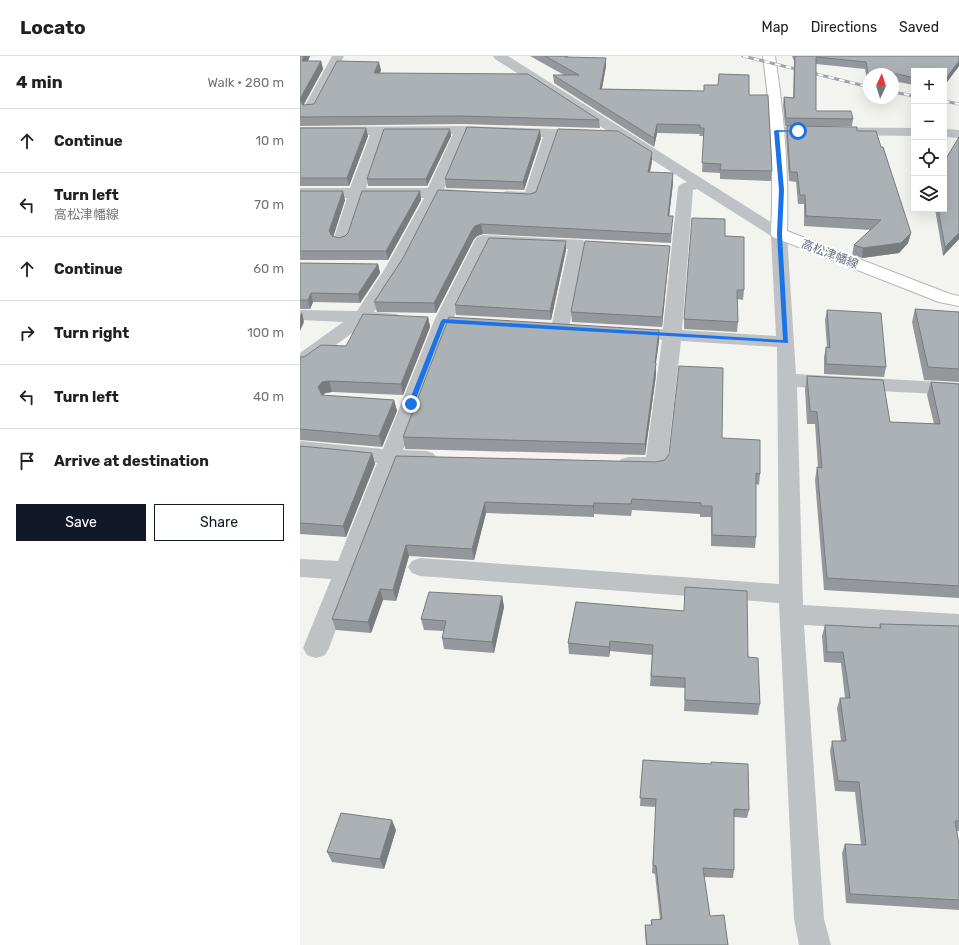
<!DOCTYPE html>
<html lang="en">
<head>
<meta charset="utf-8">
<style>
  :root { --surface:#fff; --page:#f2f2f2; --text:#202124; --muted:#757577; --line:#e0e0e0; --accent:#111827 }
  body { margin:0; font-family:Rubik,"Noto Sans JP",sans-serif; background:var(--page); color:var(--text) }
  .controls { position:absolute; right:12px; top:12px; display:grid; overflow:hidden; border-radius:0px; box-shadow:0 4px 16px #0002 }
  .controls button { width:36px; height:36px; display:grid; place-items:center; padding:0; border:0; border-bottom:1px solid var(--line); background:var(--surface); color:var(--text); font:20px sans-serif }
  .compass { position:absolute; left:563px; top:12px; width:36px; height:36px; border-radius:50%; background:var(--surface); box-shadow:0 4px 16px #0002; rotate:4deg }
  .stop { position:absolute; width:12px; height:12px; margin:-9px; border:3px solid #1a73e8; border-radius:50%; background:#fff }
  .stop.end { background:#1a73e8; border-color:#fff; box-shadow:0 1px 4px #0008 }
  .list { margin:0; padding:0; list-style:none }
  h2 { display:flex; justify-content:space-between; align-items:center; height:52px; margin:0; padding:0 16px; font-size:17px }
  h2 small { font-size:13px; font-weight:400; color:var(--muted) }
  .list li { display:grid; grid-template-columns:26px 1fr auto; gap:12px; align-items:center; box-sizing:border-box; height:64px; padding:0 16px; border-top:1px solid var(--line) }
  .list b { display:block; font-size:15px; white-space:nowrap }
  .list p { margin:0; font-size:13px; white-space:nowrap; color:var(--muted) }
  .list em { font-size:13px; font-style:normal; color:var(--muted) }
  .actions { display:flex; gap:8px; padding:12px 16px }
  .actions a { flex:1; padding:9px 0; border:1px solid var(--accent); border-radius:0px; text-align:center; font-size:14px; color:var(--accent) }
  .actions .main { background:var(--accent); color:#fff }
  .icon { flex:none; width:22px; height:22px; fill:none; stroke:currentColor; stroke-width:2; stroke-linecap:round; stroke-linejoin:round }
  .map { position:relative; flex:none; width:659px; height:889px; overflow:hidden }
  header { display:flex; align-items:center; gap:24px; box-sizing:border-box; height:56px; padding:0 20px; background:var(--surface); border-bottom:1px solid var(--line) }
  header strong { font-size:19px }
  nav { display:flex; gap:22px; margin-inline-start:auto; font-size:14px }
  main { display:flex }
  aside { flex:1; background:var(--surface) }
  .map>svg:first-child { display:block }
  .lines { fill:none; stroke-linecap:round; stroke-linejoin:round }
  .major-casing { stroke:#b3b5b9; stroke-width:2 }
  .minor { fill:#bfc2c5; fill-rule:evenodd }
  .major { fill:#fff; fill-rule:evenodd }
  .rail-casing { stroke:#a1a4aa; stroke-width:3 }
  .rail { stroke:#fff; stroke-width:2; stroke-dasharray:5.5; stroke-linecap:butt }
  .wall { fill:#94989d }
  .shaded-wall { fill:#787c7f }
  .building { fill:#acb1b6; stroke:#787c7f }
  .route { fill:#1a73e8 }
  .labels { text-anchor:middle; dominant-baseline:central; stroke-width:4; stroke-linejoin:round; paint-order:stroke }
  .far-street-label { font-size:12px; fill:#656e7e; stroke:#fff }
</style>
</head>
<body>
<header>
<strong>Locato</strong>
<nav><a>Map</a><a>Directions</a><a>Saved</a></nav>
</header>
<main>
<aside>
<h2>4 min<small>Walk · 280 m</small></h2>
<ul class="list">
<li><svg class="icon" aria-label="ahead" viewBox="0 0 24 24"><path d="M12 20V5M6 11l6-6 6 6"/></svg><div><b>Continue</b></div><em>10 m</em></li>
<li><svg class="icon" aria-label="left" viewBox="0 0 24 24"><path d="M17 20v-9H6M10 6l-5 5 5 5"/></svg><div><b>Turn left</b><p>高松津幡線</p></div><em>70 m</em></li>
<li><svg class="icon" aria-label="ahead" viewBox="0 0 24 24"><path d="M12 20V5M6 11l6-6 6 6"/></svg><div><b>Continue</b></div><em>60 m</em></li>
<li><svg class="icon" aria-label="right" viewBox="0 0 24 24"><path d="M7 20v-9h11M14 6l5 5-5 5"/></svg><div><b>Turn right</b></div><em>100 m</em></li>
<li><svg class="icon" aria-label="left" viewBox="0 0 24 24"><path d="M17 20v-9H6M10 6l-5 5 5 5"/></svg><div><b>Turn left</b></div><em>40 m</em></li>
<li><svg class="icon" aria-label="arrive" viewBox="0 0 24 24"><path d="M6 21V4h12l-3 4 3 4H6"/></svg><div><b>Arrive at destination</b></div></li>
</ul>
<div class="actions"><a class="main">Save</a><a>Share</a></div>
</aside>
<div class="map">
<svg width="659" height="889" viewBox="0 0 659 889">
  <rect width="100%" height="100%" fill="#f3f4f0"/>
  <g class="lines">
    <defs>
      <path id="major" d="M 463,0 L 475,0 C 484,58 489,117 487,175 L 650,238 L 659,240 L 659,250 L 639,246 L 473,181 L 471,178 C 474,119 471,59 463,0 Z"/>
    </defs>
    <use href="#major" class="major-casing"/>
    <path class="minor" d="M 32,0 L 44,0 L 15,56 L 5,56 L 3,53 Z
      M 193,0 L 208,0 L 485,175 L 487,178 L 496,318 L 659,327 L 659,339 L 497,331 L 503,549 L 659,558 L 659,578 L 504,569 L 524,863 L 531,889 L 499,889 L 494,863 L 479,547 L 120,520 L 112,517 L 108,511 L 112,505 L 120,502 L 479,528 L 477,291 L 381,285 L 367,409 L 364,414 C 351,418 334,417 321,413 L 318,408 L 321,403 L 329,401 L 346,401 L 362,284 L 350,282 L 348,278 L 350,274 L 363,273 L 378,131 L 381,128 L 387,126 L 195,3 ZM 397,133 L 471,180 L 476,280 L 382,274 L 393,134 Z
      M 162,70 L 287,74 L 292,75 L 294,78 L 292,81 L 287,82 L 257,81 L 239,141 L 236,144 C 226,147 211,146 201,143 L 198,140 L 201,137 L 206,135 L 225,136 L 243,81 L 167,78 L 144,133 L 172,135 L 175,138 L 172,141 L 167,143 L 139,142 L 104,211 L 74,256 L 97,258 L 100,262 L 97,266 L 91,267 L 66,267 L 7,310 L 0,312 L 0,297 L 43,266 L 0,264 L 0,254 L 57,255 L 86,211 L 124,142 L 63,142 L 49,185 L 47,188 L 41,190 L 35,188 L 33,185 L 47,142 L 0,142 L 0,132 L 50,132 L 70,79 L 0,79 L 0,71 ZM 153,78 L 128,132 L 66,132 L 84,79 Z
      M 477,71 L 614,72 L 614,80 L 472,78 L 470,75 L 472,72 Z
      M 644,73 L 659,74 L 659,82 L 644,81 Z
      M 183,179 L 283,184 L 285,188 L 269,272 L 266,276 L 260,277 L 254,276 L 251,272 L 268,193 L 189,189 L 152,265 L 103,394 L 126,395 L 133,397 L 137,402 L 133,407 L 126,409 L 98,408 L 29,592 L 25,599 L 16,602 L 7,599 L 3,592 L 31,523 L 0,521 L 0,503 L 38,505 L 77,407 L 0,399 L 0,385 L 83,393 L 134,265 L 175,184 L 177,181 Z"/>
    <use href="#major" class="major"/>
    <defs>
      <path id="rail" d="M 443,0 L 569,31
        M 593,36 L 614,40
        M 644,45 L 659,48"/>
    </defs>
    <use href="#rail" class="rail-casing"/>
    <use href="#rail" class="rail"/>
  </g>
  <path class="wall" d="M 0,0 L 10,0 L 8,5 L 21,5 L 23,13 L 3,49 L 14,48 L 81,14 L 80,17 L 299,64 L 300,72 L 162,68 L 0,70 Z
    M 230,0 L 268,0 L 268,1 L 306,10 L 302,33 L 449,39 L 472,115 L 471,125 L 420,123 L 420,117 L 402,116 L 404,80 L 399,80 L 400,78 L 357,77 L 354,91 L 254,27 L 253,19 L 264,19 Z
    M 492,0 L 659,0 L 659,10 L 644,30 L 644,15 L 614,15 L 614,29 L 593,25 L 593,18 L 569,18 L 569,24 L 567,24 L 565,13 L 516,8 L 516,55 L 553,63 L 552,70 L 485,70 L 483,49 L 484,41 L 493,42 L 494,5 Z
    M 487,70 L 557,75 L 611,177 L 608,187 L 599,197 L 562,202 L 552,199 L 554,189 L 571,174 L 504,170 L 504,148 L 498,148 L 496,126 L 489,125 L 486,80 Z
    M 0,72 L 66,72 L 68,80 L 49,130 L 0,130 Z
    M 150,73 L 151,80 L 127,130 L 68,130 L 67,123 Z
    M 241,82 L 224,134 L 146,132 L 145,123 Z
    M 352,105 L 350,116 L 373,127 L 369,160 L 372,170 L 371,187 L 183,178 L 177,180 L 174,183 L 136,257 L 77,256 L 74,246 L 103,202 L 230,138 Z
    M 0,135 L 45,144 L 33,180 L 39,182 L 45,180 L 120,135 L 121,144 L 88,204 L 0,204 Z
    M 635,153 L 644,153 L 659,183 L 643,200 Z
    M 425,180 L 444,234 L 443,244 L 437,243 L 438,266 L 437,276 L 384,273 L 384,263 Z
    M 266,194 L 251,264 L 156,259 L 155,249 Z
    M 369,199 L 362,271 L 272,266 L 271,256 Z
    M 0,207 L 78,208 L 80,217 L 60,247 L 13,246 L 10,253 L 0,253 Z
    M 615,253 L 659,256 L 659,326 L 624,324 L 612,266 Z
    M 527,254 L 586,311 L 584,321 L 524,318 L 524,301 L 526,291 L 527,292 L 525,264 Z
    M 128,261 L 130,271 L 103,339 L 32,336 L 25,337 L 23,339 L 94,344 L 97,355 L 82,391 L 0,384 L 0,301 L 46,290 Z
    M 359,274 L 359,285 L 356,307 L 356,319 L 345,399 L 105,393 L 103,381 Z
    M 507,320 L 590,366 L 634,368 L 627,339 L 631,326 L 659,328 L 659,542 L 524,534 L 515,424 L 517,411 L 518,411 L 515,368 L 507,368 L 505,333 Z
    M 422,382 L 460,418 L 459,429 L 456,428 L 456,481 L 455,492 L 411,490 L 411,461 L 400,461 L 400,458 L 332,454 L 331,460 L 294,458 L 294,461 L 186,457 L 174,504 L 109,500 L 96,545 L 83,544 L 71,577 L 36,574 L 32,563 L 96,400 L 356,406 L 365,404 Z
    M 0,390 L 72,397 L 75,408 L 46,481 L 0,478 Z
    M 202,540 L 204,551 L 194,597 L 144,593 L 142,582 L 144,575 L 124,574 L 121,563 Z
    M 276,546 L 448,601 L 460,648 L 458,659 L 384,655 L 385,632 L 350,630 L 352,599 L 310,595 L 309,601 L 269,598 L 268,587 Z
    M 580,568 L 659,570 L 659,775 L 657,775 L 659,789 L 659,854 L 546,847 L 542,797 L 545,788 L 561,789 L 555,736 L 535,735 L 530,695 L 532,685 L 541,685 L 537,652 L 540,642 L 545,642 L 541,607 L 524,606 L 522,580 L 525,569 L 579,572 Z
    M 343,704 L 449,754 L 447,762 L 434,761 L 434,814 L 433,822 L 404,821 L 410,860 L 428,889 L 346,889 L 345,877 L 345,869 L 351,869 L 351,864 L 360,863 L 355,818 L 352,817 L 356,751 L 340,750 Z
    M 96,774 L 84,813 L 32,806 L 27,796 Z"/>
  <path class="shaded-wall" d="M 4,0 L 10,0 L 4,13 L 2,5 Z
    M 306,2 L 306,10 L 300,42 L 300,33 Z
    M 21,5 L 23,13 L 2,52 L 0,43 Z
    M 659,5 L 659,10 L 644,30 L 644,25 Z
    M 79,6 L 81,14 L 76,25 L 74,17 Z
    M 357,68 L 357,77 L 354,91 L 354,82 Z
    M 66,72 L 68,80 L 49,130 L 47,122 Z
    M 150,73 L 151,80 L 127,130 L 126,123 Z
    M 240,74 L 241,82 L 224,134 L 223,126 Z
    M 352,96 L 352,105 L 348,125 L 348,116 Z
    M 373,117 L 373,127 L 368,170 L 368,160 Z
    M 43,135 L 45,144 L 32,185 L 29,175 Z
    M 120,135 L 121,144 L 88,204 L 86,195 Z
    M 181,168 L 183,178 L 177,180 L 174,183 L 136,257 L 134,247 L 172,174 L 175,170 Z
    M 611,177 L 608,187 L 599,197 L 562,202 L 563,192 Z
    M 659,177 L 659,183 L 643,200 L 645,191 Z
    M 266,185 L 266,194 L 251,264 L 250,255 Z
    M 370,190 L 369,199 L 362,271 L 362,261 Z
    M 78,208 L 80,217 L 60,247 L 58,238 Z
    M 11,237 L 13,246 L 10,253 L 8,244 Z
    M 2,256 L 4,266 L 0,275 L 0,260 Z
    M 128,261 L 130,271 L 103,339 L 101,328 Z
    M 359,274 L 359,285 L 354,319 L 356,307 L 356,319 L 345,399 L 345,388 Z
    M 29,325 L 32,336 L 25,337 L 21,342 L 18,331 L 22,326 Z
    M 94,344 L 97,355 L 82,391 L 79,380 Z
    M 72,397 L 75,408 L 46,481 L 43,470 Z
    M 185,446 L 186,457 L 174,504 L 172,493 Z
    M 294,447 L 294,461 L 293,450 Z
    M 106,489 L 109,500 L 96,545 L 93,534 Z
    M 80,533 L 83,544 L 71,577 L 68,566 Z
    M 202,540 L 204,551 L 194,597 L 192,586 Z
    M 310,585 L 310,595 L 309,601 L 309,591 Z
    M 92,764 L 96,774 L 84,813 L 80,803 Z"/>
  <path class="building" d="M 0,0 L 4,0 L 2,5 L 21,5 L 0,43 Z
    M 245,0 L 265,0 L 265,1 L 306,2 L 300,33 L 404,35 L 404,29 L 418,29 L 419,18 L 449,19 L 449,39 L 468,39 L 472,115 L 420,114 L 421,108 L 402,107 L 404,72 L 400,72 L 400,69 L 357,68 L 354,82 L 253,19 L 279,19 Z
    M 495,0 L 659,0 L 659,5 L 644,25 L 644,15 L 614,15 L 614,22 L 598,18 L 568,17 L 566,6 L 516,1 L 516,55 L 551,55 L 553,63 L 486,62 L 484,41 L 494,42 Z
    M 37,5 L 79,6 L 74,17 L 228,18 L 299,64 L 161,60 L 0,61 L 0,44 L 3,49 L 14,48 Z
    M 487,70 L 557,71 L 557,75 L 576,75 L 581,91 L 583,91 L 611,177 L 601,187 L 563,192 L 554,189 L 581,164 L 506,160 L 505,139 L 500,139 L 497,116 L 490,116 Z
    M 167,71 L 240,74 L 223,126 L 145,123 Z
    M 0,72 L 66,72 L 47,122 L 0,122 Z
    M 84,73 L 150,73 L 126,123 L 67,123 Z
    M 258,73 L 318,75 L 352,96 L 348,116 L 373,117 L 368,160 L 373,160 L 371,178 L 181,168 L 175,170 L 172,174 L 134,247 L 74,246 L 103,202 L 138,134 L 230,138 L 236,136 Z
    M 659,81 L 659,177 L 645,191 L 638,153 L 644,153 L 644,106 Z
    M 0,135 L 43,135 L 29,175 L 32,180 L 39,182 L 45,180 L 48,177 L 62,135 L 120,135 L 86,195 L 0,195 Z
    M 392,162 L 425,163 L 425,180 L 444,181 L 444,234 L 437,234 L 438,266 L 384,263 Z
    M 189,182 L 266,185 L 250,255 L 155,249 Z
    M 285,185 L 370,190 L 362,261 L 271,256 Z
    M 0,207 L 78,208 L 58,238 L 11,237 L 8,244 L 0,244 Z
    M 615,253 L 659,256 L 659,313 L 628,311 Z
    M 527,254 L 581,257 L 586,311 L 526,308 L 526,291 L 530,292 Z
    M 63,258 L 128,261 L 101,328 L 29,325 L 22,326 L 18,331 L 22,339 L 94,344 L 79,380 L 0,373 L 0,301 L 4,301 L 21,289 L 46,290 Z
    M 149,261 L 359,274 L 355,307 L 356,307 L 345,388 L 103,381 Z
    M 379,310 L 423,312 L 422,382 L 460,384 L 460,418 L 456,417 L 456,481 L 412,479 L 412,450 L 401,450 L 401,447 L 332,443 L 331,448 L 294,447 L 293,450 L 185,446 L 172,493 L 106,489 L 93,534 L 80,533 L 68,566 L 32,563 L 96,400 L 356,406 L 365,404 L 369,398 Z
    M 507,320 L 583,324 L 590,366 L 640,368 L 631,326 L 659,328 L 659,530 L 527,522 L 517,411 L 522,412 L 517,356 L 510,355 Z
    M 0,390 L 72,397 L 43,470 L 0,467 Z
    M 385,531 L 447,535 L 448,601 L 458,602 L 460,648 L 385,644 L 385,622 L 351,620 L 353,589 L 310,585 L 309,591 L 268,587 L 276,546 L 384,555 Z
    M 129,536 L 202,540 L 192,586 L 142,582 L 146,565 L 121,563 Z
    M 580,568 L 659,570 L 659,765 L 655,765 L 659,789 L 659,844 L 550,838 L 545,788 L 566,789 L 559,726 L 538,725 L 532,685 L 546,685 L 540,642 L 550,642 L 543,596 L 527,596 L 525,569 L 581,572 Z
    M 343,704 L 411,708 L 411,706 L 448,708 L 449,754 L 434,753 L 434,814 L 403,812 L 410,860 L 424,859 L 428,889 L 347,889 L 345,869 L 352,869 L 351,864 L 362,863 L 356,810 L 353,809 L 356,743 L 340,742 Z
    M 41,757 L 92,764 L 80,803 L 27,796 Z"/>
  <path class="route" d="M 476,74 L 500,75 L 479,76 L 484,134 L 482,178 L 488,287 L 145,267 L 114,348 L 109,350 L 108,348 L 141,265 L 143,263 L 483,284 L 477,178 L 479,134 L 474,75 Z"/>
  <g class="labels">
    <g class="far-street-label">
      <text transform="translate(530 198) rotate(21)">高松津幡線</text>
    </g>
  </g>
</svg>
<div class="controls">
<button>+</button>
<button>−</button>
<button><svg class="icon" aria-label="locate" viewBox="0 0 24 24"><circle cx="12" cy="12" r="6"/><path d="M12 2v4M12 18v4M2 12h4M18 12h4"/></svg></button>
<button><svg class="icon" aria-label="layers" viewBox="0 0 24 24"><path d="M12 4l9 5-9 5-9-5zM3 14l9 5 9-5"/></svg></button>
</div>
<svg class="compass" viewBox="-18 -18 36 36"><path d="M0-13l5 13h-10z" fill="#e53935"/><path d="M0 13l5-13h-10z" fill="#757577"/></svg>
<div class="stop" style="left:498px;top:75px"></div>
<div class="stop end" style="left:111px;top:348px"></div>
</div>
</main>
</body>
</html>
